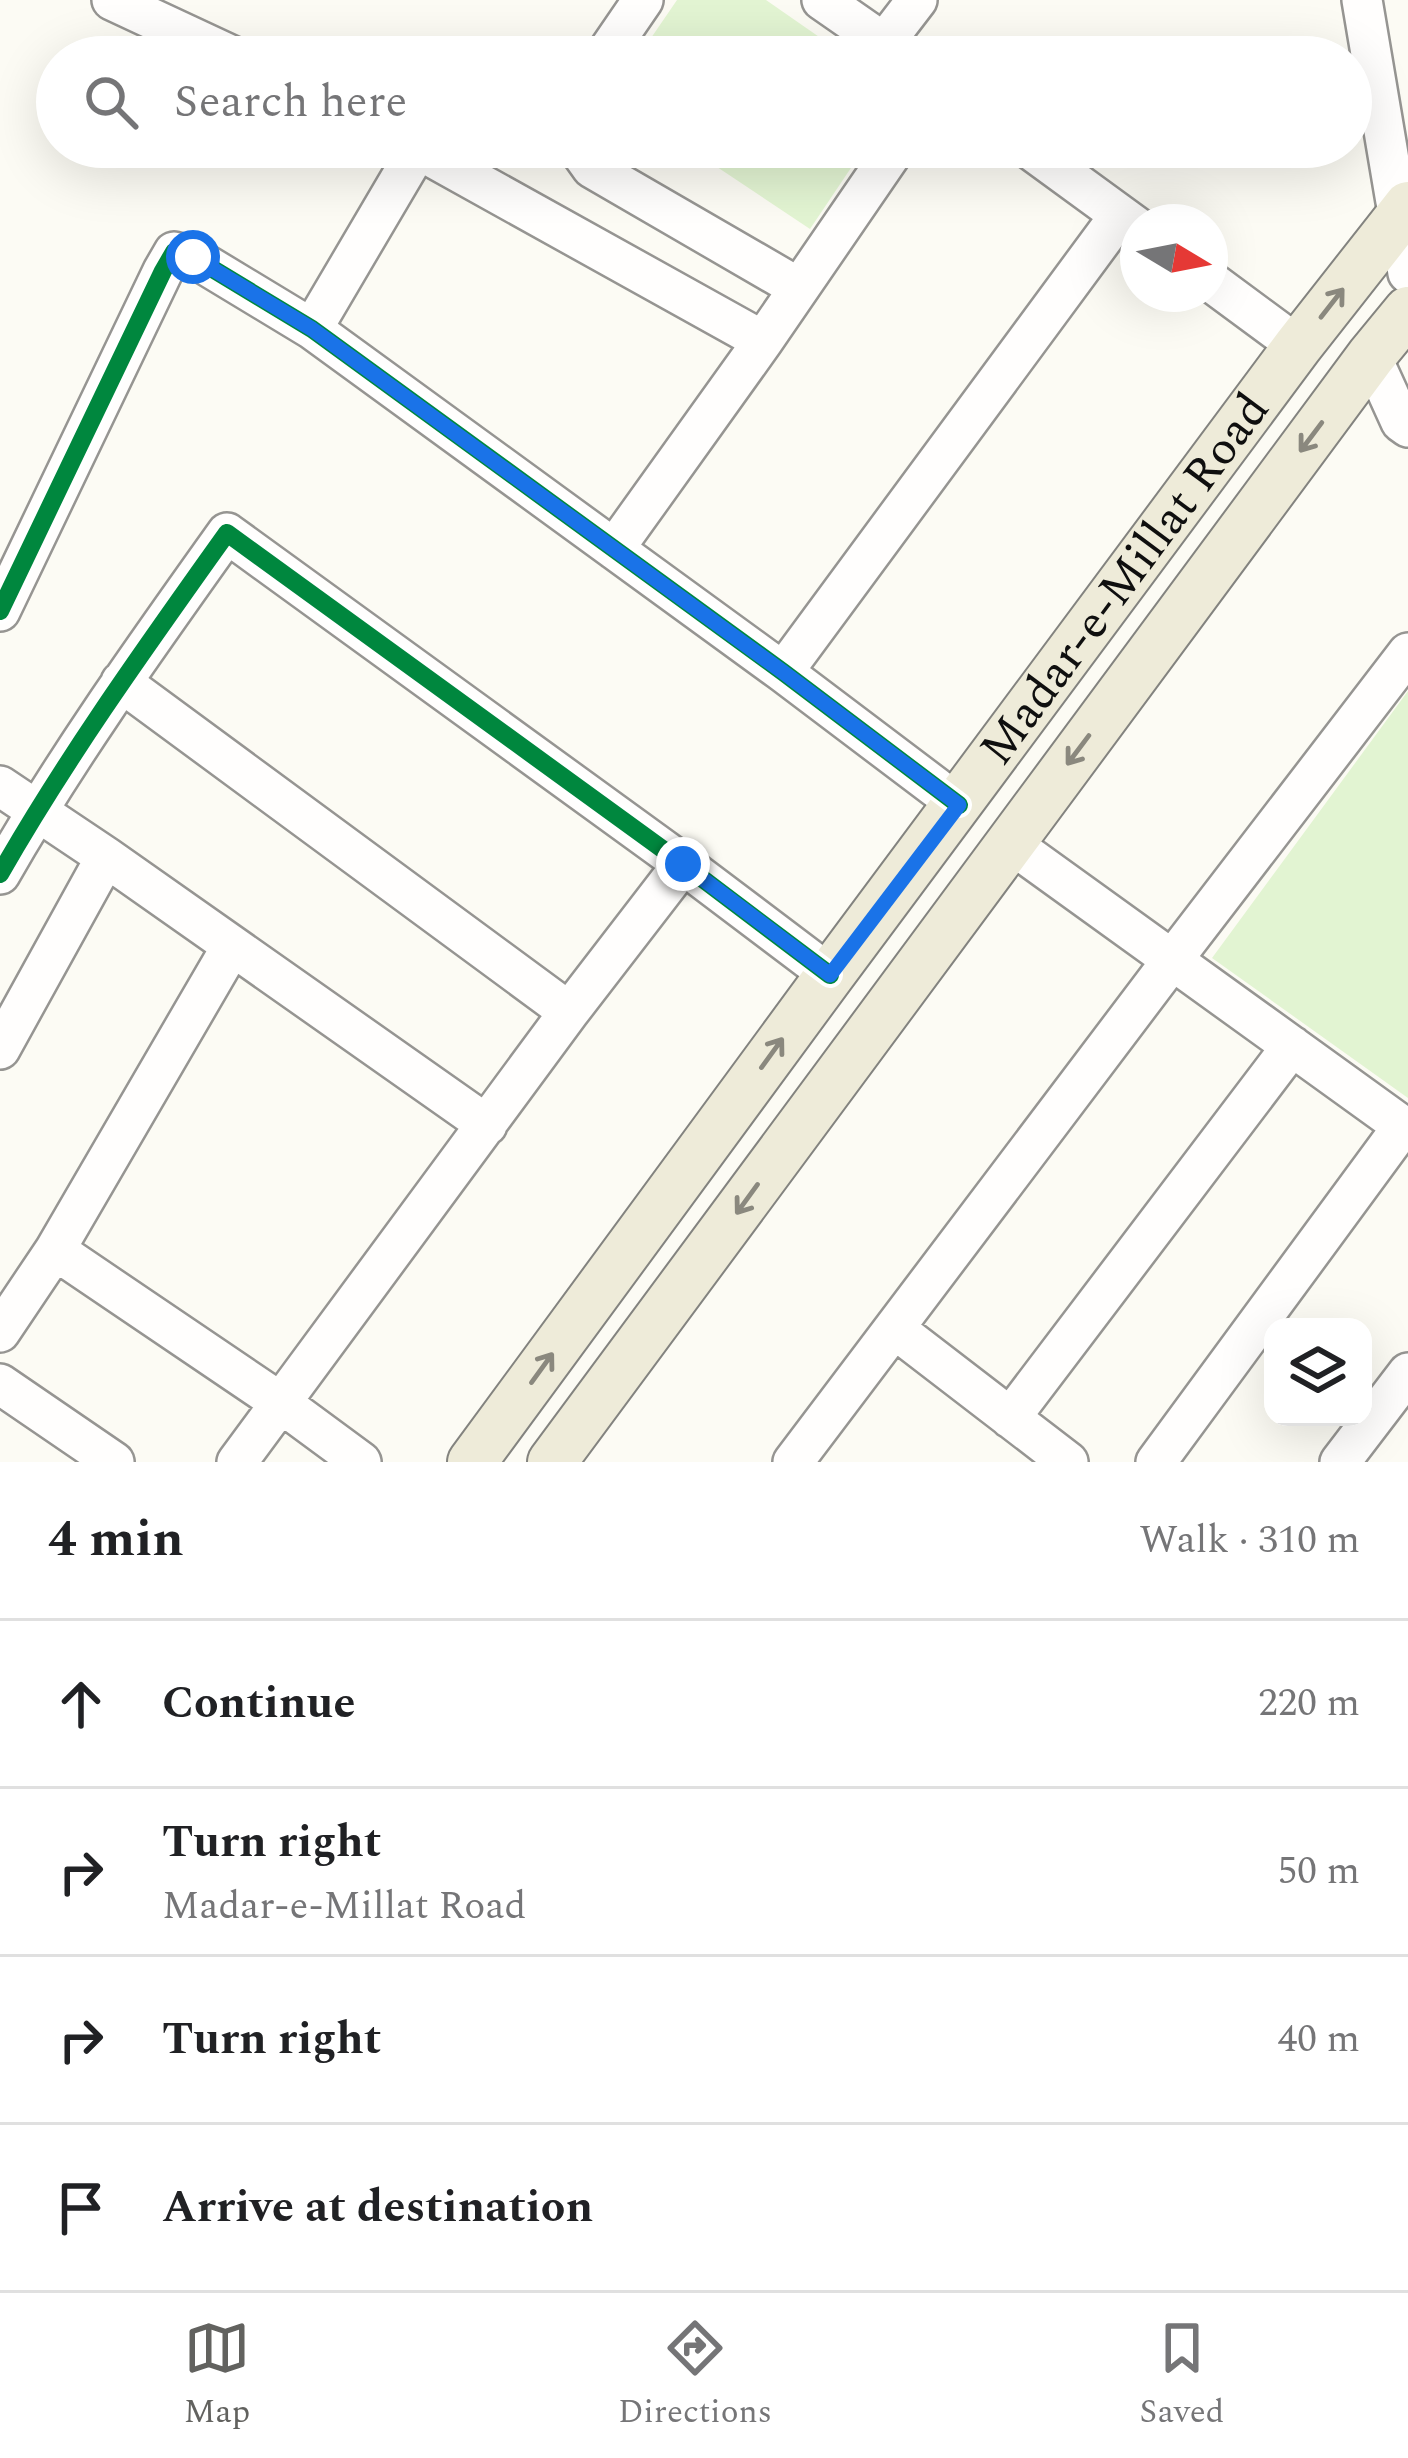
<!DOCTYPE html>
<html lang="en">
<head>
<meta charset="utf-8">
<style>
  :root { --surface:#fff; --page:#f2f2f2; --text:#202124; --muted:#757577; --line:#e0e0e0; --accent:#62625f }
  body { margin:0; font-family:Spectral,serif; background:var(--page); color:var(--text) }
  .controls { position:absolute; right:36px; bottom:36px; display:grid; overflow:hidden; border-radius:24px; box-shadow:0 12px 48px #0002 }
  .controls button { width:108px; height:108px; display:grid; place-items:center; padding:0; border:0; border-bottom:3px solid var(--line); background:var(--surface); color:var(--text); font:60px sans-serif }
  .compass { position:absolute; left:1120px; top:204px; width:108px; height:108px; border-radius:50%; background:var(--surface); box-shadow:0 12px 48px #0002; rotate:100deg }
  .stop { position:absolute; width:36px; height:36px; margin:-27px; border:9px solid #1a73e8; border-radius:50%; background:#fff }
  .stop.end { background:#1a73e8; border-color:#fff; box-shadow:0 3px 12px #0008 }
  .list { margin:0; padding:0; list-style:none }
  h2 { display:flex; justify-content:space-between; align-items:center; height:156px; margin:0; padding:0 48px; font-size:51px }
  h2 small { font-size:39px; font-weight:400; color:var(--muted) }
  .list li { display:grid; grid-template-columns:78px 1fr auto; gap:36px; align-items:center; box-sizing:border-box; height:168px; padding:0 48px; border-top:3px solid var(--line) }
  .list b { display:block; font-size:45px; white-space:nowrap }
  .list p { margin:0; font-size:39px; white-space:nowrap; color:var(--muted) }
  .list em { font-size:39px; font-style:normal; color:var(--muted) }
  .icon { flex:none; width:66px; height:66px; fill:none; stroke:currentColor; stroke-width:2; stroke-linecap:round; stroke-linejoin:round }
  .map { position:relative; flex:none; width:1408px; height:1462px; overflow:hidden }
  .search { position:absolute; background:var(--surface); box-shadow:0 12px 48px #0002; left:36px; right:36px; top:36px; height:132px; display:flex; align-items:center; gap:30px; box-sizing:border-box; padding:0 42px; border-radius:66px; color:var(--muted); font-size:45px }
  .sheet { height:828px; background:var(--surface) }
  nav { display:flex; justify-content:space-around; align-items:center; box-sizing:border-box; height:168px; border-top:3px solid var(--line); background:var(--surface); font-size:33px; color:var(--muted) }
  nav a { display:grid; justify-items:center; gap:6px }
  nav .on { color:var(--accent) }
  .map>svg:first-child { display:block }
  .green { fill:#e2f4d2 }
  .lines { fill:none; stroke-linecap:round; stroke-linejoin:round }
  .minor-casing { stroke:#969592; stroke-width:44 }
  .major-casing { stroke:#83837f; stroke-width:52 }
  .minor { stroke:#fffefd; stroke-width:39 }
  .major { stroke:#eeebd9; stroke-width:48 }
  .cycleway-casing { stroke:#fff; stroke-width:26 }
  .cycleway { stroke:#00873e; stroke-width:18 }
  .oneway { stroke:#8a887e }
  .route { stroke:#1a73e8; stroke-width:15 }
  .labels { text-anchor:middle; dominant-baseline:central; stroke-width:12; stroke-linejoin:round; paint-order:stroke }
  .street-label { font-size:48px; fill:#0f0f0f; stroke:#fff }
</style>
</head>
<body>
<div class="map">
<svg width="1408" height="1462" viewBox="0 0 1408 1462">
  <rect width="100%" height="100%" fill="#fcfbf4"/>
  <path class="green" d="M 677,0 L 766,0 L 848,57 L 638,57 Z
    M 687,147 L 865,147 L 810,229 Z
    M 1408,691 L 1408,1098 L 1212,958 Z"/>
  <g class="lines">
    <defs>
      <path id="minor" d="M 112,0 L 234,57
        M 822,0 L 904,57
        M 1362,0 L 1408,273
        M 884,43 L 917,0
        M 604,57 L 643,0
        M 414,147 L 763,341
        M 577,147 L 592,168 L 799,288
        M 1027,147 L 1138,228
        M 1210,281 L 1298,346
        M 312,329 L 418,149
        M 1371,356 L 1401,422 L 1408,427
        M 614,549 L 763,341 L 896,147
        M 0,611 L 163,271 L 174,252 L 193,257 L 312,329 L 783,672 L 959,805
        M 783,672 L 1120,215
        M 121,682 L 569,1012
        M 0,786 L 106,857 L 487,1125
        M 1010,843 L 1408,1130
        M 0,874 C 68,755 148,644 227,533 L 683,864 L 830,975
        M 0,1049 L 106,857
        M 55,1250 L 281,1403 L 361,1462
        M 895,1329 L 1068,1462
        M 0,1332 L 55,1250 L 232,946
        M 0,1384 L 114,1462
        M 1010,1418 L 1292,1046
        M 237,1462 L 569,1012 L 683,864
        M 793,1462 L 1173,959 L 1408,653
        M 1156,1462 L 1403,1126
        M 1340,1462 L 1408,1373"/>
      <g id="major">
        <path id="s1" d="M 472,1462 L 830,975 L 1298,346 L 1408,206"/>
        <path d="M 552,1462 L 1371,356 L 1408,311"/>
      </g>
    </defs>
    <use href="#minor" class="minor-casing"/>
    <use href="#major" class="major-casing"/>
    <use href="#minor" class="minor"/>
    <use href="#major" class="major"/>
    <defs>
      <path id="cycleway" d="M 0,611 L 163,271 L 174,252 L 193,257 L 312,329 L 783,672 L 959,805
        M 0,874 C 68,755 148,644 227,533 L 683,864 L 830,975"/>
    </defs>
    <use href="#cycleway" class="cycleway-casing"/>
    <use href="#cycleway" class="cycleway"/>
  </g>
  <defs><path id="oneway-shaft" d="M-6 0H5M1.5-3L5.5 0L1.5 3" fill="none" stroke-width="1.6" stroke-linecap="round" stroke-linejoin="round" transform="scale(3)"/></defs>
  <g class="oneway">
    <use href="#oneway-shaft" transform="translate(1332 303) rotate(-52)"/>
    <use href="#oneway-shaft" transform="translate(1311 437) rotate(127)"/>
    <use href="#oneway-shaft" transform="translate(1078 750) rotate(127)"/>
    <use href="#oneway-shaft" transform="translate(772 1053) rotate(-54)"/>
    <use href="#oneway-shaft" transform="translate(747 1199) rotate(126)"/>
    <use href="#oneway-shaft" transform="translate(542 1368) rotate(-54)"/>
  </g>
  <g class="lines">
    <path class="route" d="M 193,257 L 312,329 L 783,672 L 959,805 L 830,975 L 683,864"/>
  </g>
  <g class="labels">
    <g class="street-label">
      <text stroke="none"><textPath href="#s1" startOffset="1098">Madar-e-Millat Road</textPath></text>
    </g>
  </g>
</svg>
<div class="controls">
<button><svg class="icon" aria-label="layers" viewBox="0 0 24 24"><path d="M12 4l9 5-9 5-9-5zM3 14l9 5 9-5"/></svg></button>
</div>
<svg class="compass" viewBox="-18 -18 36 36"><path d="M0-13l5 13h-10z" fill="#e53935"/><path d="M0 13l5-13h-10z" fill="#757577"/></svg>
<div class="stop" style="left:193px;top:257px"></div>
<div class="stop end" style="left:683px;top:864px"></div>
<div class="search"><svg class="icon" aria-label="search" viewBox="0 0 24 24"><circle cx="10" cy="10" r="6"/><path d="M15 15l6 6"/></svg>Search here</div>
</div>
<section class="sheet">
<h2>4 min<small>Walk · 310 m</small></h2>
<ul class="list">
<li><svg class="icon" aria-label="ahead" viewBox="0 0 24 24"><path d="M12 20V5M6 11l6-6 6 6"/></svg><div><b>Continue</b></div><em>220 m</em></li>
<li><svg class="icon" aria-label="right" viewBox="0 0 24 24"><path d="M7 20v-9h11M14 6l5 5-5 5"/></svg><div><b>Turn right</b><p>Madar-e-Millat Road</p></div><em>50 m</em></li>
<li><svg class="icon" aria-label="right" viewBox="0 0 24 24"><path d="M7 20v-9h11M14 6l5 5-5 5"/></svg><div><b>Turn right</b></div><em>40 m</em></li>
<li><svg class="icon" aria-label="arrive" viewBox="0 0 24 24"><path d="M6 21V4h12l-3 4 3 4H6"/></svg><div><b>Arrive at destination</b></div></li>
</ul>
</section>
<nav>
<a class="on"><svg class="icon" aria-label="map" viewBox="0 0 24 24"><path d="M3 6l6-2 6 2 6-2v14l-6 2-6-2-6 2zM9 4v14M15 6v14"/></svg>Map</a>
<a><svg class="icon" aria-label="directions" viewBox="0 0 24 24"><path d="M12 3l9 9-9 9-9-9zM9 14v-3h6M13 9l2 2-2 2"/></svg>Directions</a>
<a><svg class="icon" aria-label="saved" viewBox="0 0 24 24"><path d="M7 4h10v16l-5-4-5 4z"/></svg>Saved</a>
</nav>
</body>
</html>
